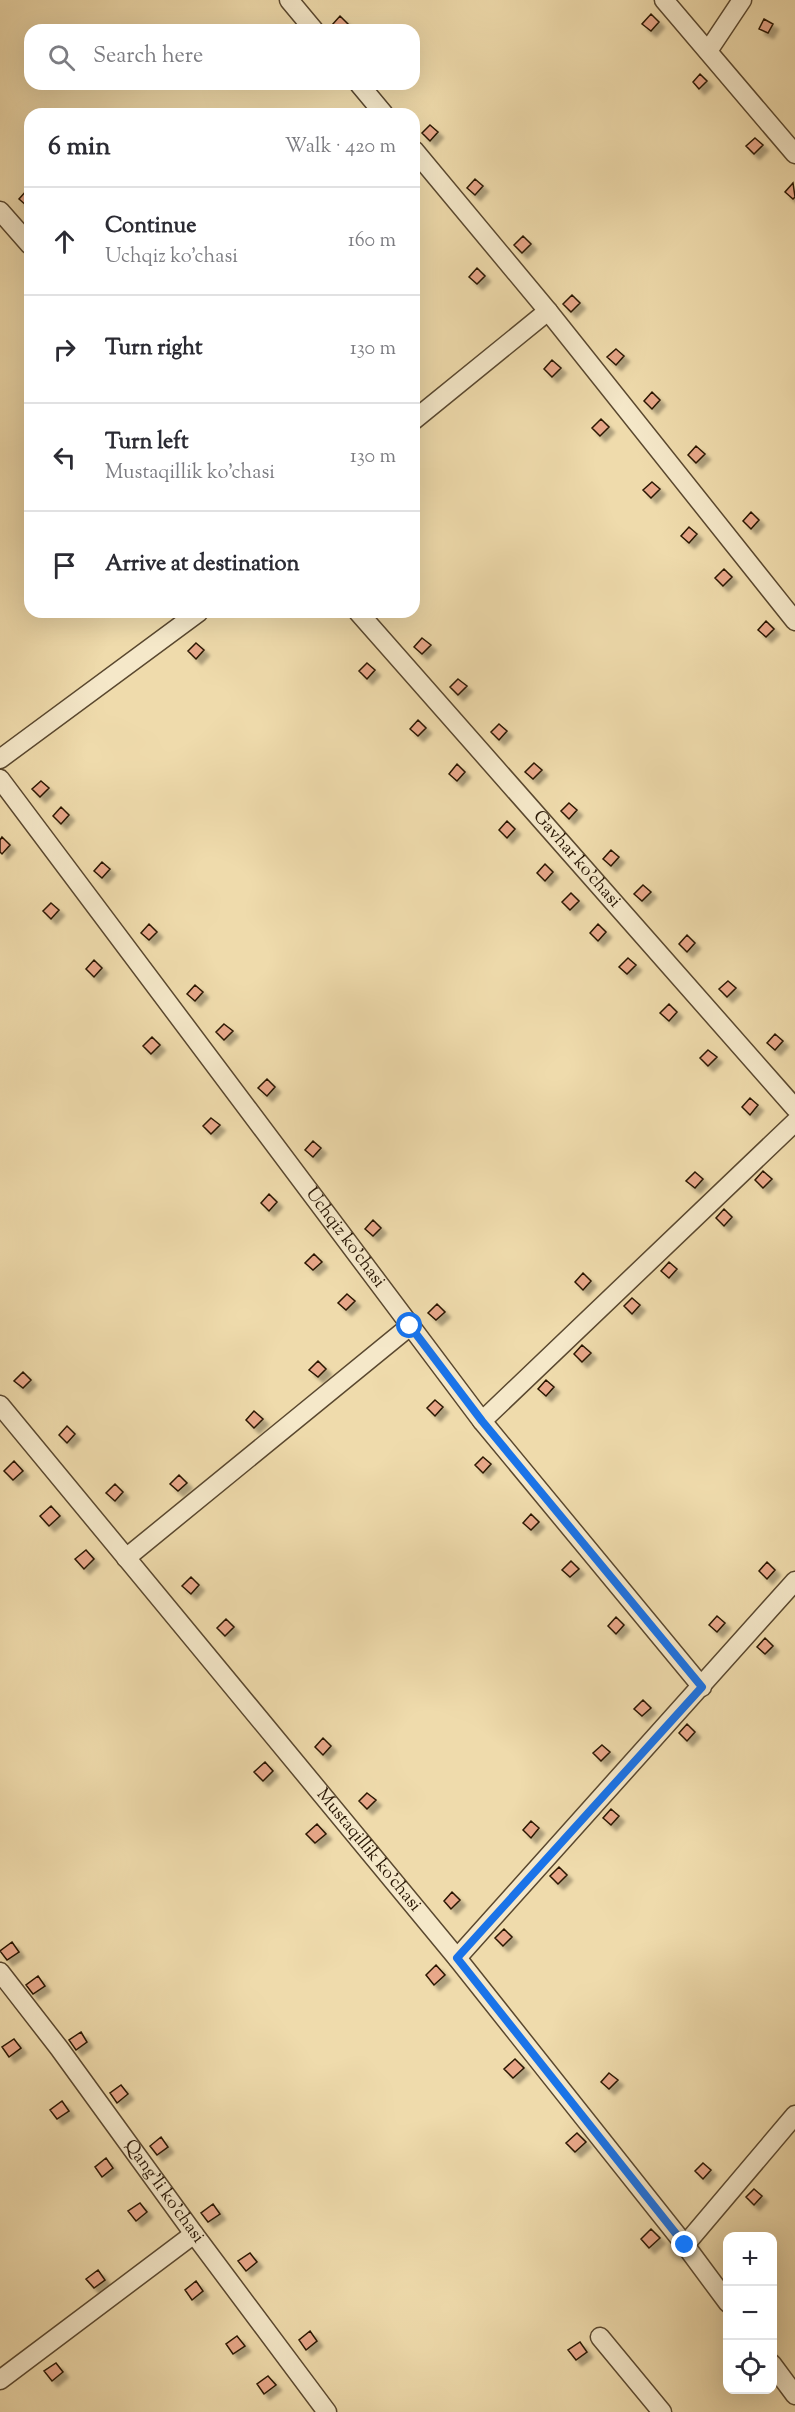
<!DOCTYPE html>
<html lang="en">
<head>
<meta charset="utf-8">
<style>
  :root { --surface:#fff; --page:#f2f2f3; --text:#2b2b33; --muted:#7c7c81; --line:#e1e1e2 }
  body { margin:0; font-family:"Sorts Mill Goudy",serif; background:var(--page); color:var(--text) }
  .controls { position:absolute; right:18px; bottom:18px; display:grid; overflow:hidden; border-radius:12px; box-shadow:0 6px 24px #0002 }
  .controls button { width:54px; height:54px; display:grid; place-items:center; padding:0; border:0; border-bottom:2px solid var(--line); background:var(--surface); color:var(--text); font:30px sans-serif }
  .stop { position:absolute; width:18px; height:18px; margin:-14px; border:4px solid #1a73e8; border-radius:50%; background:#fff }
  .stop.end { background:#1a73e8; border-color:#fff; box-shadow:0 2px 6px #0008 }
  .list { margin:0; padding:0; list-style:none }
  h2 { display:flex; justify-content:space-between; align-items:center; height:78px; margin:0; padding:0 24px; font-size:26px }
  h2 small { font-size:20px; font-weight:400; color:var(--muted) }
  .list li { display:grid; grid-template-columns:39px 1fr auto; gap:18px; align-items:center; box-sizing:border-box; height:108px; padding:0 24px; border-top:2px solid var(--line) }
  .list b { display:block; font-size:22px; white-space:nowrap }
  .list p { margin:0; font-size:20px; white-space:nowrap; color:var(--muted) }
  .list em { font-size:20px; font-style:normal; color:var(--muted) }
  .icon { flex:none; width:33px; height:33px; fill:none; stroke:currentColor; stroke-width:2; stroke-linecap:round; stroke-linejoin:round }
  .map { position:relative; flex:none; width:795px; height:2412px; overflow:hidden }
  .search { position:absolute; background:var(--surface); box-shadow:0 6px 24px #0002; left:24px; top:24px; width:396px; height:66px; display:flex; align-items:center; gap:15px; box-sizing:border-box; padding:0 21px; border-radius:18px; color:var(--muted); font-size:22px }
  .panel { position:absolute; background:var(--surface); box-shadow:0 6px 24px #0002; left:24px; top:108px; width:396px; height:510px; border-radius:18px }
  .map>svg:first-child { display:block }
  .building { fill:#e8a789; stroke:#291705; stroke-width:1.5; filter:url(#shadow) }
  .lines { fill:none; stroke-linecap:round; stroke-linejoin:round }
  .minor-casing { stroke:#5a482f; stroke-width:21 }
  .minor { stroke:#f5e8c9; stroke-width:18 }
  .route { stroke:#1a73e8; stroke-width:8 }
  .labels { text-anchor:middle; dominant-baseline:central; stroke-width:6; stroke-linejoin:round; paint-order:stroke }
  .street-label { font-size:18px; fill:#291705; stroke:#f5e8c9 }
</style>
</head>
<body>
<div class="map">
<svg width="795" height="2412" viewBox="0 0 795 2412">
  <defs>
    <filter id="shadow"><feDropShadow dx="5.5" dy="5.5" stdDeviation="1.5" flood-color="#0004"/></filter>
  </defs>
  <rect width="100%" height="100%" fill="#efdbac"/>
  <filter id="stains"><feTurbulence type="fractalNoise" baseFrequency=".00333" numOctaves="4"/><feColorMatrix values="0 0 0 0 .2 0 0 0 0 .09 0 0 0 0 .02 0 0 0 .5 -.17"/></filter>
  <radialGradient id="worn" r=".72"><stop offset=".6" stop-color="#630" stop-opacity="0"/><stop offset="1" stop-color="#630" stop-opacity=".3"/></radialGradient>
  <path class="building" d="M 651,14 L 659,22 L 651,31 L 642,24 Z
    M 340,16 L 348,24 L 342,30 L 337,30 L 332,25 Z
    M 764,19 L 773,24 L 768,33 L 759,29 Z
    M 700,74 L 707,81 L 699,89 L 693,82 Z
    M 430,125 L 438,132 L 430,141 L 422,133 Z
    M 755,138 L 763,145 L 754,154 L 746,146 Z
    M 475,179 L 483,186 L 475,195 L 467,188 Z
    M 793,183 L 795,197 L 793,199 L 785,192 Z
    M 27,190 L 30,193 L 30,203 L 27,206 L 19,199 Z
    M 523,236 L 531,244 L 522,253 L 514,245 Z
    M 477,268 L 485,276 L 477,284 L 469,277 Z
    M 572,295 L 580,303 L 571,312 L 563,304 Z
    M 616,349 L 624,356 L 616,365 L 607,357 Z
    M 552,360 L 561,368 L 552,377 L 544,369 Z
    M 652,392 L 660,400 L 652,409 L 644,401 Z
    M 601,419 L 609,427 L 600,436 L 592,428 Z
    M 696,446 L 705,454 L 696,463 L 688,455 Z
    M 652,482 L 660,489 L 651,498 L 643,490 Z
    M 751,512 L 759,520 L 751,529 L 743,521 Z
    M 689,527 L 697,534 L 689,543 L 681,536 Z
    M 724,569 L 732,577 L 723,586 L 715,578 Z
    M 766,621 L 774,629 L 766,637 L 758,630 Z
    M 422,638 L 431,645 L 422,654 L 414,647 Z
    M 196,643 L 204,650 L 196,659 L 188,651 Z
    M 367,663 L 375,670 L 367,679 L 359,671 Z
    M 458,679 L 467,686 L 458,695 L 450,687 Z
    M 418,720 L 426,728 L 418,736 L 410,729 Z
    M 499,724 L 507,731 L 499,740 L 491,732 Z
    M 534,763 L 542,770 L 533,779 L 525,772 Z
    M 457,764 L 465,772 L 457,781 L 449,774 Z
    M 41,781 L 49,788 L 40,797 L 32,789 Z
    M 569,803 L 577,810 L 569,819 L 561,811 Z
    M 61,807 L 69,815 L 61,824 L 53,816 Z
    M 507,821 L 515,829 L 507,838 L 499,830 Z
    M 2,837 L 10,845 L 2,854 L 0,852 L 0,840 Z
    M 611,850 L 619,857 L 611,866 L 603,859 Z
    M 102,862 L 110,869 L 102,878 L 94,871 Z
    M 545,864 L 553,872 L 545,881 L 537,873 Z
    M 643,885 L 651,892 L 642,901 L 634,894 Z
    M 571,893 L 579,901 L 570,910 L 562,902 Z
    M 51,903 L 59,910 L 51,919 L 43,911 Z
    M 149,924 L 157,932 L 149,940 L 141,933 Z
    M 598,924 L 606,932 L 598,941 L 590,933 Z
    M 687,935 L 695,943 L 687,952 L 679,944 Z
    M 628,958 L 636,965 L 627,974 L 619,967 Z
    M 94,960 L 102,968 L 94,977 L 86,969 Z
    M 728,981 L 736,988 L 727,997 L 719,989 Z
    M 195,985 L 203,992 L 195,1001 L 187,994 Z
    M 669,1004 L 677,1012 L 669,1021 L 660,1013 Z
    M 224,1024 L 233,1031 L 224,1040 L 216,1032 Z
    M 775,1034 L 783,1041 L 775,1050 L 767,1043 Z
    M 152,1037 L 160,1045 L 151,1054 L 143,1046 Z
    M 708,1050 L 717,1057 L 708,1066 L 700,1058 Z
    M 267,1079 L 275,1087 L 267,1096 L 258,1088 Z
    M 750,1098 L 758,1105 L 750,1115 L 742,1107 Z
    M 211,1118 L 220,1125 L 211,1134 L 203,1126 Z
    M 313,1141 L 321,1148 L 313,1157 L 305,1150 Z
    M 763,1171 L 772,1179 L 763,1188 L 755,1180 Z
    M 695,1172 L 703,1179 L 695,1188 L 686,1181 Z
    M 269,1194 L 277,1202 L 269,1211 L 261,1203 Z
    M 724,1209 L 732,1217 L 724,1226 L 716,1218 Z
    M 373,1220 L 381,1228 L 373,1236 L 365,1229 Z
    M 314,1254 L 322,1262 L 313,1270 L 305,1263 Z
    M 669,1262 L 677,1269 L 669,1278 L 661,1271 Z
    M 583,1273 L 591,1281 L 583,1290 L 575,1282 Z
    M 347,1294 L 355,1301 L 346,1310 L 338,1303 Z
    M 632,1298 L 640,1305 L 632,1314 L 624,1306 Z
    M 437,1304 L 445,1312 L 436,1320 L 428,1313 Z
    M 582,1345 L 591,1353 L 582,1362 L 574,1354 Z
    M 318,1361 L 326,1369 L 318,1377 L 309,1370 Z
    M 23,1372 L 31,1380 L 23,1388 L 14,1381 Z
    M 546,1380 L 554,1387 L 546,1396 L 538,1389 Z
    M 435,1400 L 443,1407 L 435,1416 L 427,1408 Z
    M 254,1411 L 263,1419 L 254,1428 L 246,1420 Z
    M 67,1426 L 75,1434 L 67,1443 L 59,1435 Z
    M 483,1457 L 491,1464 L 483,1473 L 475,1465 Z
    M 14,1461 L 23,1471 L 13,1480 L 4,1471 Z
    M 179,1475 L 187,1483 L 178,1491 L 170,1484 Z
    M 115,1484 L 123,1492 L 115,1501 L 106,1493 Z
    M 51,1506 L 60,1516 L 49,1526 L 40,1516 Z
    M 531,1514 L 539,1522 L 531,1530 L 523,1523 Z
    M 86,1550 L 94,1559 L 84,1569 L 75,1559 Z
    M 571,1561 L 579,1569 L 570,1577 L 562,1570 Z
    M 767,1562 L 775,1570 L 767,1579 L 759,1571 Z
    M 191,1577 L 199,1585 L 191,1594 L 182,1586 Z
    M 717,1616 L 725,1623 L 717,1632 L 709,1625 Z
    M 616,1617 L 624,1625 L 616,1634 L 608,1626 Z
    M 226,1619 L 234,1627 L 225,1636 L 217,1628 Z
    M 765,1638 L 773,1646 L 765,1654 L 757,1647 Z
    M 643,1700 L 651,1708 L 642,1716 L 634,1709 Z
    M 687,1724 L 695,1732 L 687,1741 L 679,1733 Z
    M 323,1738 L 331,1746 L 323,1755 L 315,1747 Z
    M 602,1745 L 610,1752 L 601,1761 L 593,1753 Z
    M 265,1762 L 273,1771 L 263,1781 L 254,1772 Z
    M 367,1793 L 376,1800 L 367,1809 L 359,1801 Z
    M 611,1809 L 619,1816 L 611,1825 L 603,1818 Z
    M 531,1821 L 539,1828 L 531,1838 L 523,1830 Z
    M 317,1824 L 326,1834 L 315,1843 L 306,1834 Z
    M 559,1867 L 567,1875 L 558,1884 L 550,1876 Z
    M 452,1892 L 460,1900 L 451,1909 L 444,1901 Z
    M 504,1929 L 512,1937 L 503,1946 L 495,1938 Z
    M 12,1942 L 19,1952 L 7,1960 L 0,1951 Z
    M 436,1965 L 445,1975 L 434,1985 L 426,1975 Z
    M 38,1976 L 45,1986 L 33,1994 L 26,1985 Z
    M 81,2032 L 87,2042 L 76,2050 L 69,2040 Z
    M 14,2039 L 21,2048 L 9,2057 L 2,2047 Z
    M 515,2059 L 524,2068 L 513,2078 L 504,2069 Z
    M 609,2073 L 618,2080 L 609,2089 L 601,2082 Z
    M 121,2085 L 128,2094 L 117,2103 L 110,2093 Z
    M 62,2101 L 69,2111 L 57,2119 L 50,2110 Z
    M 577,2133 L 586,2142 L 575,2152 L 566,2143 Z
    M 161,2137 L 168,2147 L 157,2155 L 150,2146 Z
    M 106,2158 L 113,2168 L 102,2177 L 95,2167 Z
    M 703,2163 L 711,2170 L 703,2179 L 695,2171 Z
    M 754,2189 L 762,2196 L 754,2205 L 746,2197 Z
    M 140,2203 L 147,2212 L 136,2221 L 128,2211 Z
    M 213,2204 L 220,2214 L 208,2222 L 201,2213 Z
    M 651,2229 L 660,2238 L 649,2248 L 641,2239 Z
    M 250,2253 L 257,2262 L 246,2271 L 238,2261 Z
    M 98,2270 L 105,2280 L 94,2288 L 86,2279 Z
    M 196,2281 L 203,2291 L 192,2300 L 185,2290 Z
    M 310,2331 L 317,2341 L 306,2350 L 299,2340 Z
    M 237,2336 L 245,2346 L 233,2354 L 226,2344 Z
    M 580,2342 L 587,2352 L 576,2360 L 568,2350 Z
    M 56,2363 L 63,2372 L 52,2381 L 44,2371 Z
    M 268,2376 L 276,2385 L 264,2394 L 257,2384 Z"/>
  <g class="lines">
    <defs>
      <g id="minor">
        <path d="M 289,0 L 314,30"/>
        <path d="M 664,0 L 795,154"/>
        <path d="M 708,51 L 742,0"/>
        <path d="M 359,84 L 384,114"/>
        <path d="M 414,150 L 548,311 L 795,621"/>
        <path d="M 0,211 L 30,245"/>
        <path d="M 414,420 L 548,311"/>
        <path id="s1" d="M 358,612 L 795,1108"/>
        <path d="M 0,759 L 199,612"/>
        <path id="s2" d="M 0,779 L 482,1421 L 702,1687"/>
        <path id="s3" d="M 0,1405 L 457,1958 L 685,2245 L 728,2303"/>
        <path d="M 482,1421 L 795,1122"/>
        <path d="M 126,1558 L 410,1326"/>
        <path d="M 457,1958 L 795,1581"/>
        <path id="s4" d="M 0,1972 L 59,2048 L 194,2234 L 327,2412"/>
        <path d="M 685,2245 L 795,2115"/>
        <path d="M 600,2337 L 662,2412"/>
        <path d="M 772,2364 L 795,2395"/>
        <path d="M 0,2380 L 194,2234"/>
      </g>
    </defs>
    <use href="#minor" class="minor-casing"/>
    <use href="#minor" class="minor"/>
  </g>
  <g class="lines">
    <path class="route" d="M 410,1326 L 482,1421 L 702,1687 L 457,1958 L 685,2245"/>
  </g>
  <g class="labels">
    <g class="street-label">
      <text stroke="none"><textPath href="#s1" startOffset="330">Gavhar ko'chasi</textPath></text>
      <text stroke="none"><textPath href="#s2" startOffset="574">Uchqiz ko'chasi</textPath></text>
      <text stroke="none"><textPath href="#s3" startOffset="578">Mustaqillik ko'chasi</textPath></text>
      <text stroke="none"><textPath href="#s4" startOffset="274">Qang'li ko'chasi</textPath></text>
    </g>
  </g>
  <rect width="100%" height="100%" filter="url(#stains)"/>
  <rect width="100%" height="100%" fill="url(#worn)"/>
</svg>
<div class="controls">
<button>+</button>
<button>−</button>
<button><svg class="icon" aria-label="locate" viewBox="0 0 24 24"><circle cx="12" cy="12" r="6"/><path d="M12 2v4M12 18v4M2 12h4M18 12h4"/></svg></button>
</div>
<div class="stop" style="left:410px;top:1326px"></div>
<div class="stop end" style="left:685px;top:2245px"></div>
<div class="search"><svg class="icon" aria-label="search" viewBox="0 0 24 24"><circle cx="10" cy="10" r="6"/><path d="M15 15l6 6"/></svg>Search here</div>
<section class="panel">
<h2>6 min<small>Walk · 420 m</small></h2>
<ul class="list">
<li><svg class="icon" aria-label="ahead" viewBox="0 0 24 24"><path d="M12 20V5M6 11l6-6 6 6"/></svg><div><b>Continue</b><p>Uchqiz ko'chasi</p></div><em>160 m</em></li>
<li><svg class="icon" aria-label="right" viewBox="0 0 24 24"><path d="M7 20v-9h11M14 6l5 5-5 5"/></svg><div><b>Turn right</b></div><em>130 m</em></li>
<li><svg class="icon" aria-label="left" viewBox="0 0 24 24"><path d="M17 20v-9H6M10 6l-5 5 5 5"/></svg><div><b>Turn left</b><p>Mustaqillik ko'chasi</p></div><em>130 m</em></li>
<li><svg class="icon" aria-label="arrive" viewBox="0 0 24 24"><path d="M6 21V4h12l-3 4 3 4H6"/></svg><div><b>Arrive at destination</b></div></li>
</ul>
</section>
</div>
</body>
</html>
